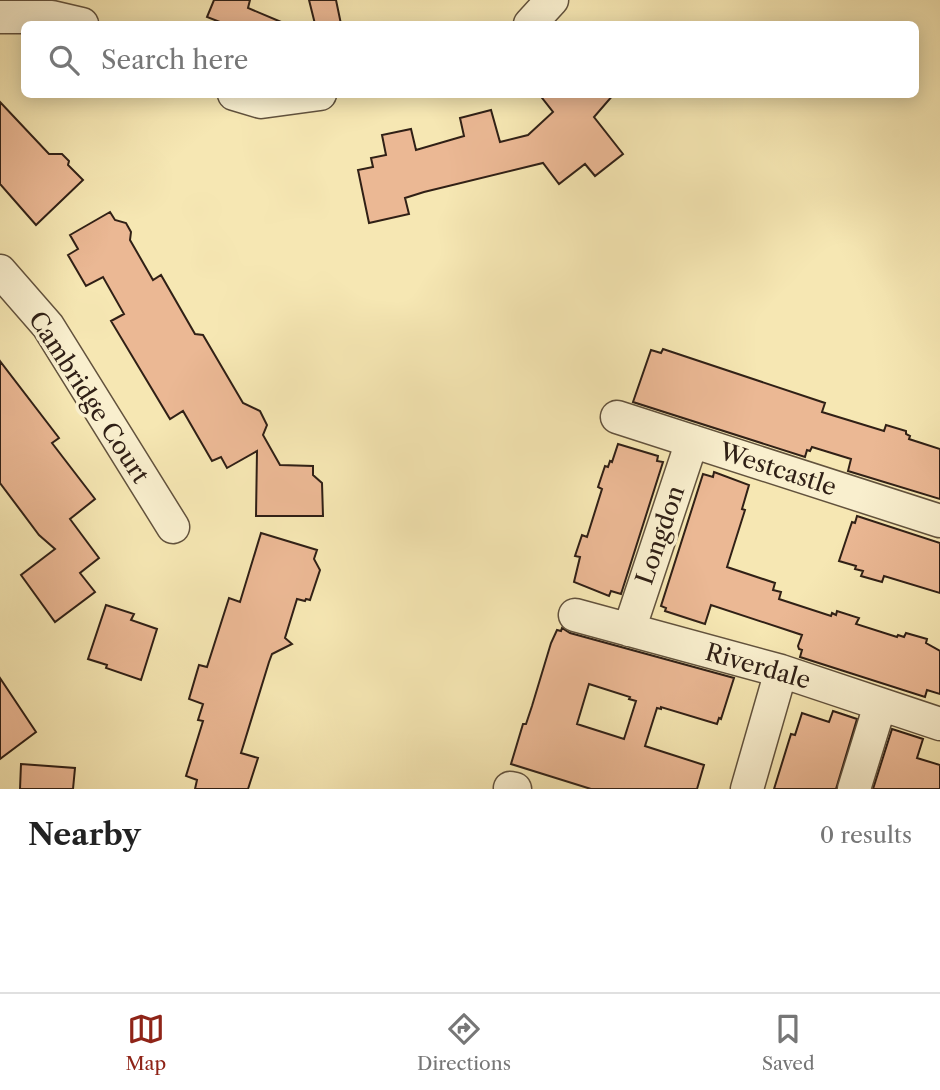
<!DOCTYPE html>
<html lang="en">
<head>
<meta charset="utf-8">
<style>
  :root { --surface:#fff; --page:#f6f6f6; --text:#222; --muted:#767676; --line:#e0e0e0; --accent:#8f2418 }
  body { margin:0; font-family:"Libre Caslon Text",serif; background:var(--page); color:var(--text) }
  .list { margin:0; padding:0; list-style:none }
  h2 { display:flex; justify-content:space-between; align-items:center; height:91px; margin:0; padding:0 28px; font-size:30px }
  h2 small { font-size:23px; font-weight:400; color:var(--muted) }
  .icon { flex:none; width:38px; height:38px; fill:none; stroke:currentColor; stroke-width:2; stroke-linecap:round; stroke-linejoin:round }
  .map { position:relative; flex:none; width:940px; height:789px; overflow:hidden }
  .search { position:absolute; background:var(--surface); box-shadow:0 4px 18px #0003; left:21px; right:21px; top:21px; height:77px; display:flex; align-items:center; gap:18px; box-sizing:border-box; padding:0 24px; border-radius:10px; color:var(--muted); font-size:26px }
  .sheet { height:203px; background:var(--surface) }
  nav { display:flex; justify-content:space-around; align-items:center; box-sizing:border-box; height:98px; border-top:2px solid var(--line); background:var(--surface); font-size:19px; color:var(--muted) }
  nav a { display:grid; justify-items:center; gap:4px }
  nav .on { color:var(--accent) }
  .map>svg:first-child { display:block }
  .building { fill:#ebb894; stroke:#302016; stroke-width:2; fill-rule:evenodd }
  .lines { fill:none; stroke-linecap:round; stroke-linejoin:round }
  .minor-casing { stroke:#62523d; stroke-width:35 }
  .minor { stroke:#f9efce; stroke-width:32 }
  .labels { text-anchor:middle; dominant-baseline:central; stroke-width:7; stroke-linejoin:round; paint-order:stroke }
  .street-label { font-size:24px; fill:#302016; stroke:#f9efce }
</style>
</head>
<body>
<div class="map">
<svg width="940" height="789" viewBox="0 0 940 789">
  <rect width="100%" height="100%" fill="#f6e7b3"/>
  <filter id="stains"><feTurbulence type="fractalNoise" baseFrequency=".00286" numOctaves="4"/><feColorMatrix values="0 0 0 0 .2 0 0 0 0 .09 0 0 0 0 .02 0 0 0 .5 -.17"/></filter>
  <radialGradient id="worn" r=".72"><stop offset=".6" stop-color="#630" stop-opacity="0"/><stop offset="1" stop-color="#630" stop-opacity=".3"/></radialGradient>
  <path class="building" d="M 214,0 L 250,0 L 248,8 L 286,24 L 225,24 L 207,17 Z
    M 309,0 L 336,0 L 341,24 L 315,24 Z
    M 539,94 L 614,94 L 594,117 L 623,154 L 595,176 L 585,164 L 559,184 L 543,163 L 424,192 L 405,198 L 409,214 L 369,223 L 358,170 L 373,167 L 371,158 L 386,155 L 382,135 L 411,129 L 416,150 L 464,136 L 460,118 L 491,110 L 500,142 L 528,135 L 553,112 Z
    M 0,102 L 49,154 L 62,154 L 69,161 L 68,165 L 83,180 L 36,225 L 0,184 Z
    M 110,212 L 115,220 L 126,223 L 131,232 L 130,240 L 153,280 L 161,275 L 195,334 L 203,335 L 243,403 L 260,411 L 267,425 L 263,435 L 280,465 L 313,466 L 313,475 L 322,483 L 323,516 L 256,516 L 257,451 L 227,468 L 221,457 L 212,461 L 183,411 L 170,419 L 111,321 L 124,314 L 103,277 L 86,286 L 68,255 L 78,249 L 70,235 Z
    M 663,349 L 825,403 L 822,412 L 884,431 L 886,425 L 906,431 L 906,434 L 910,436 L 909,439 L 940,449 L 940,499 L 848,471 L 851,459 L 812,447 L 810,451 L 807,450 L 805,457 L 633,402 L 651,350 L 661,353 Z
    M 0,361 L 59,438 L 52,443 L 95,499 L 70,519 L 99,558 L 80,573 L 95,592 L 55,622 L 21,575 L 55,549 L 39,535 L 0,483 Z
    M 618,444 L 658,456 L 657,461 L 663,462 L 621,594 L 611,591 L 609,596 L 574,582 L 580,557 L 575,556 L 582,535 L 587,537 L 602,489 L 598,487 L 605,466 L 608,467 L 610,461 L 612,462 Z
    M 714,472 L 749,485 L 742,509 L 745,510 L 727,567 L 775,583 L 773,590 L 781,592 L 779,599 L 831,616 L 832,613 L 836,615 L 837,611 L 859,618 L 856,624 L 897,637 L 898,635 L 904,637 L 906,633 L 927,639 L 926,643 L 940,651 L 940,694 L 927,690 L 925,697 L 800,657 L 802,650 L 799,649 L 798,646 L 802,635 L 711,605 L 705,624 L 665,611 L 666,608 L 661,606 L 703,474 L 713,477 Z
    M 857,516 L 940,543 L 940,593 L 884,576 L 882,582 L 861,576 L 863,571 L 855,569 L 856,566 L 839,561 L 852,522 L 855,523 Z
    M 261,533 L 317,550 L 314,559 L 320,570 L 310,600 L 306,599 L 305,601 L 297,599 L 285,638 L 292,644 L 272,654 L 269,662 L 241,753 L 258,758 L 248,789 L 195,789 L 197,780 L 186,776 L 203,721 L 198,720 L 203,704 L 189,699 L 199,665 L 207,667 L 229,598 L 240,602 Z
    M 106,605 L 134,614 L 131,620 L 157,629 L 141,680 L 106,668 L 107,665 L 88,659 Z
    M 562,628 L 570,633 L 734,678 L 721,719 L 719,718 L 717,724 L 661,707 L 661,709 L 657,708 L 645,746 L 704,765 L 697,789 L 591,789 L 511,764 L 523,724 L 526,724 L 532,706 L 551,643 L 557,630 L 561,631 ZM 589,684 L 630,697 L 629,699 L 636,701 L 624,739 L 577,724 Z
    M 0,678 L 36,732 L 0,759 Z
    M 833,711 L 857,719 L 836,789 L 774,789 L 791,734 L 795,735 L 802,713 L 829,722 Z
    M 892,729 L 923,739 L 917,758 L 940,765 L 940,789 L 873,789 Z
    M 21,764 L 75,768 L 73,789 L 20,789 Z"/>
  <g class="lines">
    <defs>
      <path id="minor" d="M 0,17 L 52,17 L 82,24
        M 530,24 L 552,0
        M 234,94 L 261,102 L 320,94
        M 0,271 L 48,326 L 173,527
        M 617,417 L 940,521
        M 575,615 L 781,671 L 940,724
        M 629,630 L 692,441
        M 510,788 L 515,789
        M 747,789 L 781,671
        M 854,789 L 880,705"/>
    </defs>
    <use href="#minor" class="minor-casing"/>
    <use href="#minor" class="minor"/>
  </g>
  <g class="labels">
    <g class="street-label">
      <text transform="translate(89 397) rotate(57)">Cambridge Court</text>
      <text transform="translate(778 469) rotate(18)">Westcastle</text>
      <text transform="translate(660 535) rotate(-71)">Longdon</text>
      <text transform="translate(758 666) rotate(16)">Riverdale</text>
    </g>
  </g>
  <rect width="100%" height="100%" filter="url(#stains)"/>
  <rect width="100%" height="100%" fill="url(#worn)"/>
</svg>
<div class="search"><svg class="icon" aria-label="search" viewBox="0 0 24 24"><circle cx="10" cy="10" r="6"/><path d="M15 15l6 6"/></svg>Search here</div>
</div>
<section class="sheet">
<h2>Nearby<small>0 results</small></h2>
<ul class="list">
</ul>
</section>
<nav>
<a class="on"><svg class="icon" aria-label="map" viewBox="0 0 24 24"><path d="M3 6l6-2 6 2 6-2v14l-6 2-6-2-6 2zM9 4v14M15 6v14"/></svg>Map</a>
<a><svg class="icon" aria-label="directions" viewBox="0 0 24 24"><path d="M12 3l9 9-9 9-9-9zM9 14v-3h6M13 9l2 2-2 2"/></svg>Directions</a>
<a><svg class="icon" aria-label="saved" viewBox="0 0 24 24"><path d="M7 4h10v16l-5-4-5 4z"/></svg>Saved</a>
</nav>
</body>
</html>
